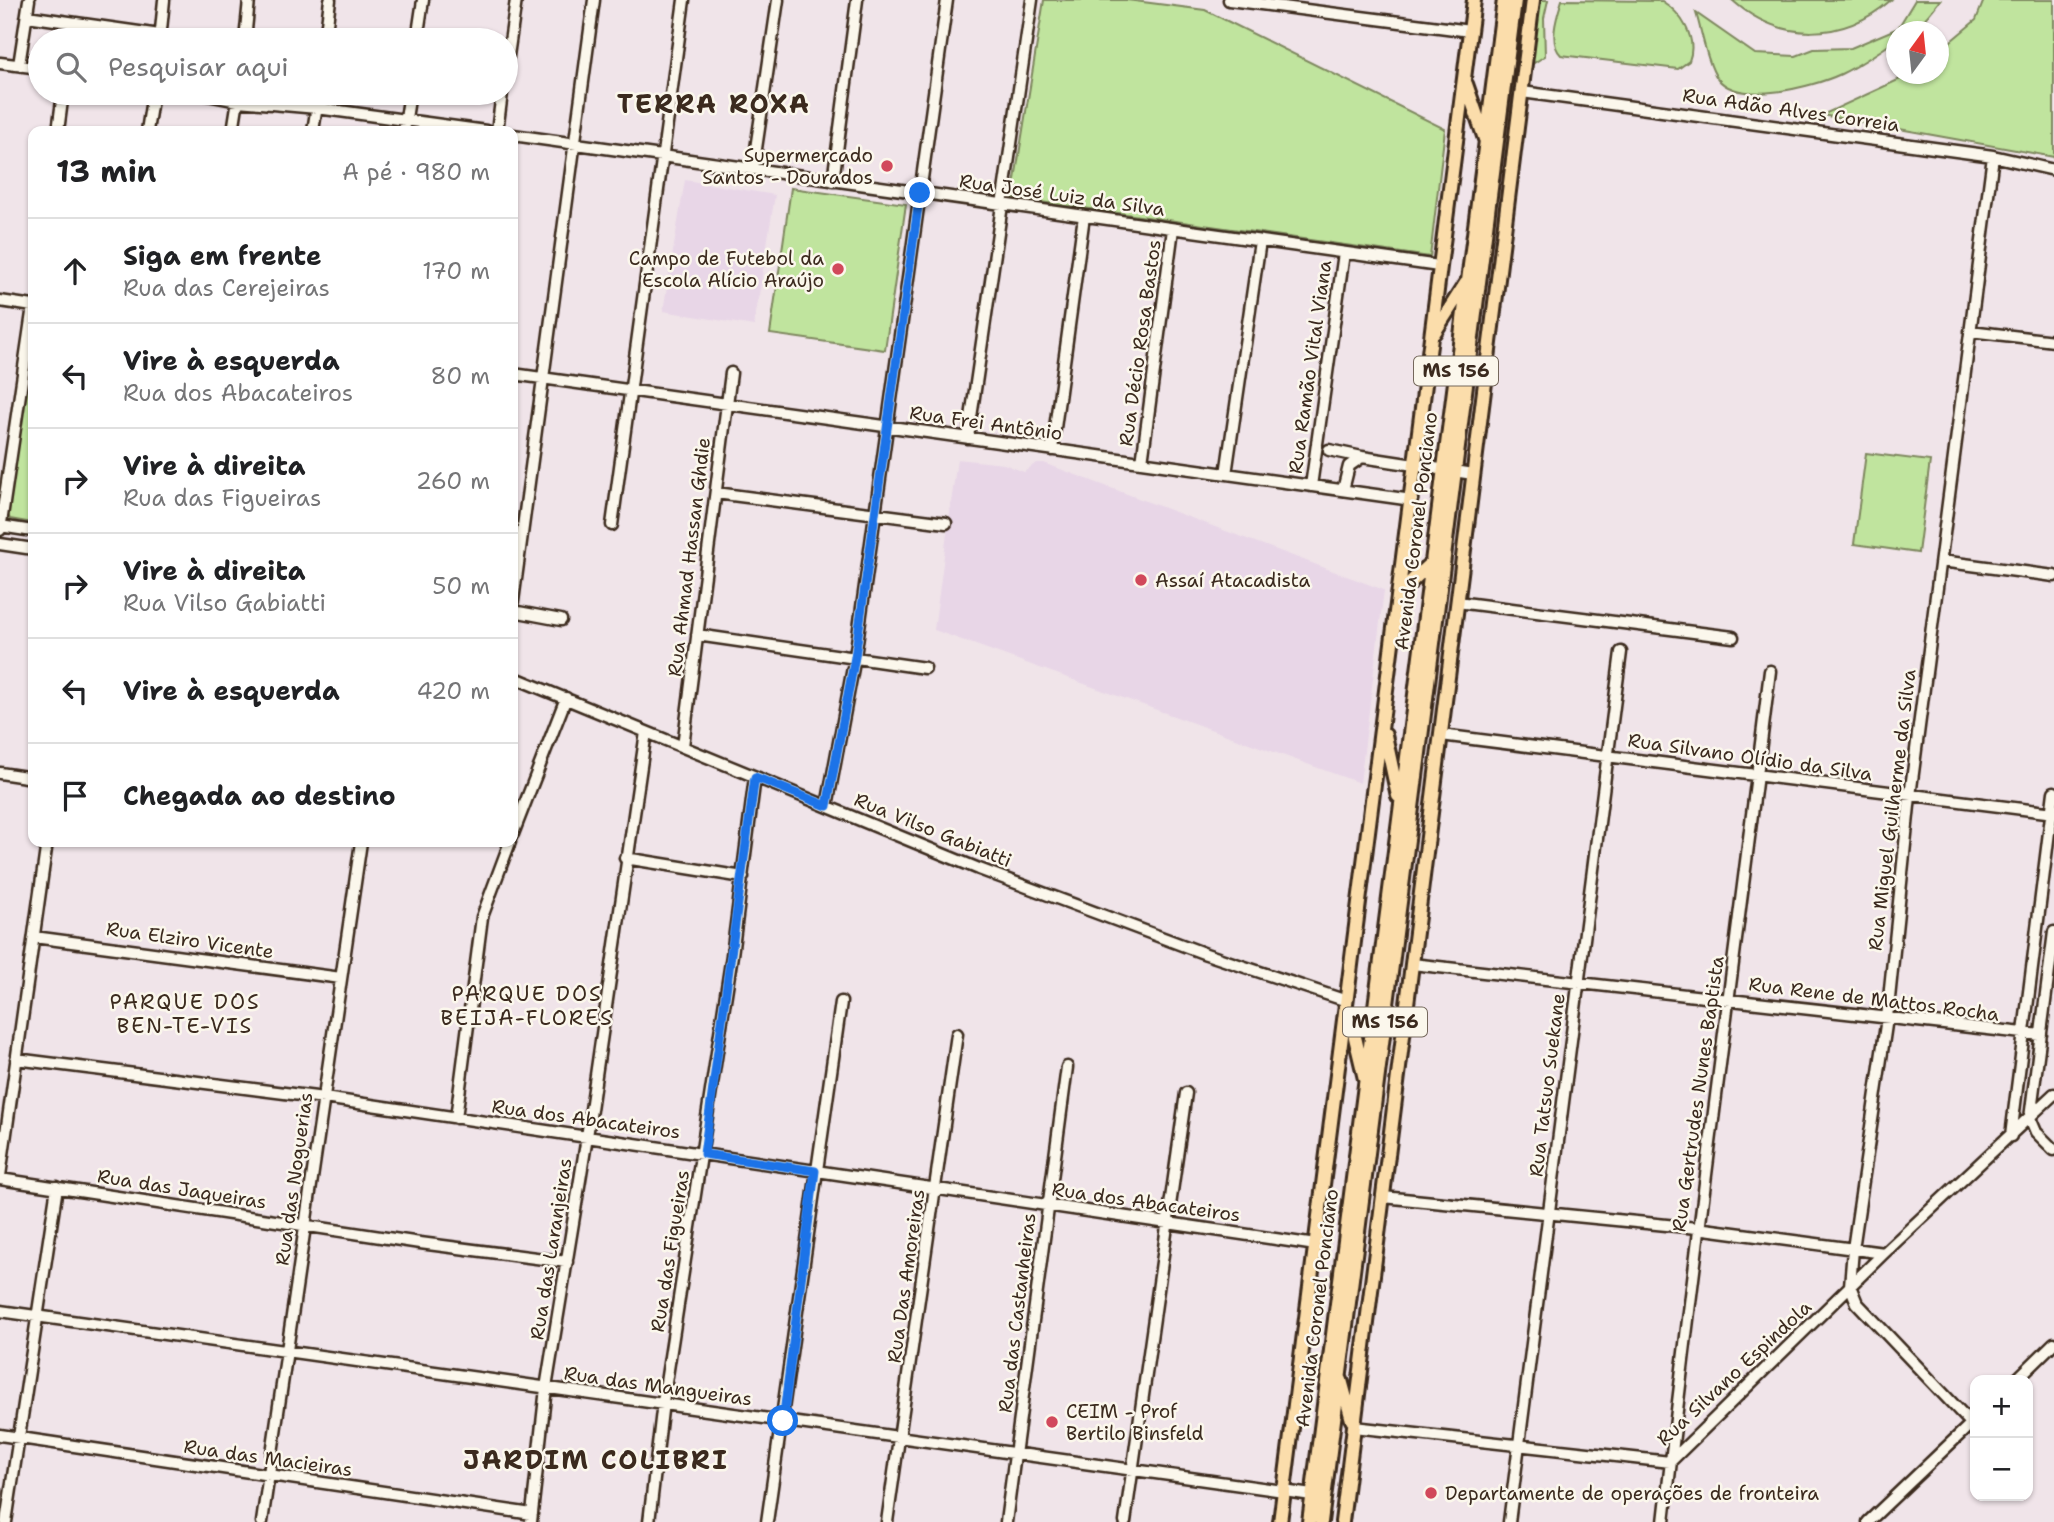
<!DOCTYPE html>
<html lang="pt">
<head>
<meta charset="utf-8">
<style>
  :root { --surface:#fff; --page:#f2f2f2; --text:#202124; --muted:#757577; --line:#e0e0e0 }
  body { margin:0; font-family:"Shantell Sans",sans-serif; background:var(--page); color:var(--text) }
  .controls { position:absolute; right:21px; bottom:21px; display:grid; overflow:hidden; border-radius:14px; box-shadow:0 2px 5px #0004 }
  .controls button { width:63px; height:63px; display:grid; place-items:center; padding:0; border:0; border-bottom:2px solid var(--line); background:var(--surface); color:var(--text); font:35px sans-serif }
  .compass { position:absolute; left:1886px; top:21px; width:63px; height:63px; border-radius:50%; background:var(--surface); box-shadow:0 2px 5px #0004; rotate:15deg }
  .stop { position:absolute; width:21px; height:21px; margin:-16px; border:5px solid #1a73e8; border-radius:50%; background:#fff }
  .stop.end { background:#1a73e8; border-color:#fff; box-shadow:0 2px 7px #0008 }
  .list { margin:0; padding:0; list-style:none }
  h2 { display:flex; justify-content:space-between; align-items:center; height:91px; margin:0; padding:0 28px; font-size:30px }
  h2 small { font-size:23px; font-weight:400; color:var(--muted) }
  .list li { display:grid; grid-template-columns:46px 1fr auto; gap:21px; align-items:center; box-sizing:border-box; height:105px; padding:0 28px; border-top:2px solid var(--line) }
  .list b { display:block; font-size:26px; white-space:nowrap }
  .list p { margin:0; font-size:23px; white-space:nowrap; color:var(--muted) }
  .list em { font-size:23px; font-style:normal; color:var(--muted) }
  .icon { flex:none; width:38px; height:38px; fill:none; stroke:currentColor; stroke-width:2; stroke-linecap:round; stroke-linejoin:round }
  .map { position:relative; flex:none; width:2054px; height:1522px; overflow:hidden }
  .search { position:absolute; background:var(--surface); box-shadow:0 2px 5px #0004; left:28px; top:28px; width:490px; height:77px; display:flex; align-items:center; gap:18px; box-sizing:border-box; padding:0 24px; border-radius:38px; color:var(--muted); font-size:26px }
  .panel { position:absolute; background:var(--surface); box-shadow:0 2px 5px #0004; left:28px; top:126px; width:490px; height:721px; border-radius:14px }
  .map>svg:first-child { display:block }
  .built { fill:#e8d6e7 }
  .green { fill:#c0e49e; stroke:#7e875e; stroke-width:2 }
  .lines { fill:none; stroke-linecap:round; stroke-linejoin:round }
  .minor-casing { stroke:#3b2a1e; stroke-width:15 }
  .major-casing { stroke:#3b2a1e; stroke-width:18 }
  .minor { stroke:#fbf7ec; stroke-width:10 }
  .major { stroke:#fbddab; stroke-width:12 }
  .route { stroke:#1a73e8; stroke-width:9 }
  .poi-dot { fill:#d1495b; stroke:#fbf7ec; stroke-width:2.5 }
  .labels { text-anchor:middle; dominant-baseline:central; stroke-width:5; stroke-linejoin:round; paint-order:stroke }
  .shield { fill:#fbf7ec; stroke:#75685c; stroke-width:2 }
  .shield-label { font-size:18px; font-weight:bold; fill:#3b2a1e }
  .street-label { font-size:19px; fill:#3b2a1e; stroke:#fbf7ec }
  .poi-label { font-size:19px; fill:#3b2a1e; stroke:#fbf7ec; text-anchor:start }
  .neighbourhood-label { font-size:21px; letter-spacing:2px; fill:#3b2a1e; stroke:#fbf7ec }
  .district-label { font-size:26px; font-weight:bold; letter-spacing:2px; fill:#3b2a1e; stroke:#fbf7ec }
</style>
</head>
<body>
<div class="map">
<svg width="2054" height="1522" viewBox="0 0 2054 1522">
  <rect width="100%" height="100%" fill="#f0e4e9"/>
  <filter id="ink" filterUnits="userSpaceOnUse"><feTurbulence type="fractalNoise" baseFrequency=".0143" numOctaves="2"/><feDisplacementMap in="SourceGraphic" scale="14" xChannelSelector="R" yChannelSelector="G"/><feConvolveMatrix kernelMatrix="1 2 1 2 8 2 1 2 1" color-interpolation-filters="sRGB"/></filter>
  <g filter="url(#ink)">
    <path class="built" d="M 685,180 L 775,195 L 754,326 L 663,311 Z
      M 957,459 L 1004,464 L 1024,472 L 1036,463 L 1044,463 L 1384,590 L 1360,783 L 934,630 Z"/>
    <path class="green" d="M 1044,0 L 1127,0 L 1205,10 L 1445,129 L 1430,257 L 1012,198 Z
      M 1522,0 L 1548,0 L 1544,18 L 1545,56 L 1526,68 L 1516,69 L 1513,66 Z
      M 1562,0 L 1662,1 C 1681,13 1698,38 1689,61 L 1678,69 L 1561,55 C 1548,42 1557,16 1562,0 Z
      M 1732,0 L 1891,0 C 1843,42 1780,43 1732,0 Z
      M 1915,0 L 1940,0 C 1928,16 1917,32 1896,32 L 1896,40 C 1879,52 1860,65 1841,74 C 1813,87 1740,106 1718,79 C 1708,67 1701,29 1696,13 L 1755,54 L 1796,56 L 1814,49 L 1851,48 L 1898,28 Z
      M 1984,0 L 2054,0 L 2054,157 L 1822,115 L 1911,74 L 1938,74 L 1939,51 L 1976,20 Z
      M 791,188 L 906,204 L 885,350 L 770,334 Z
      M 33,336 L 33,523 L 10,519 L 6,512 Z
      M 1866,453 L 1930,461 L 1918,553 L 1854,544 Z"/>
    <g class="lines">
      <defs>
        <path id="minor" d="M 1229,0 L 1470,31
          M 27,16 L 160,35
          M 160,40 L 164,0
          M 245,40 L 249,0
          M 325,40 L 330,0
          M 417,40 L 423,0
          M 0,63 L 40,68
          M 19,65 L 29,0
          M 506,70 L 516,0
          M 1522,92 L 1993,156 L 2054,170
          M 197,93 L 238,101 L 317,108 L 486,131
          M 58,131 L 63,93
          M 147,131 L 153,93
          M 233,131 L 239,93
          M 313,131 L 319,93
          M 404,131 L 410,93
          M 497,131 L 502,93
          M 513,135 L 1439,266
          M 753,169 L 778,0
          M 833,181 L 857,0
          M 0,301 L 33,306
          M 1970,331 L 2054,341
          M 513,374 L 1412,500
          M 968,438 L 1032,0
          M 1052,450 L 1084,216
          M 1329,450 L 1362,457
          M 1142,462 L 1173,229
          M 1226,474 L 1260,241
          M 1311,486 L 1344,253
          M 1343,490 L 1349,466 L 1362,457 L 1473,474
          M 716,493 L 946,523
          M 612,525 L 684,0
          M 0,526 L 33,531
          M 0,530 L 33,306
          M 0,544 L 33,549
          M 1941,561 L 2054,576
          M 513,601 L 594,0
          M 1457,602 L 1733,637
          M 513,611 L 561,620
          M 697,635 L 925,668
          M 513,677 L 979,869 L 1206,954 L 1347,1001
          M 1441,735 L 2054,813
          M 683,746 L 731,373
          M 0,773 L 33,778
          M 827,806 L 855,657 L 947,0
          M 513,834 L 566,698
          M 625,858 L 743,877
          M 2054,932 L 2030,1118 L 2036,1132 L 2054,1150
          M 34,937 L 341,978
          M 1412,964 L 2041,1035
          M 16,1059 L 324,1098 L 1316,1245
          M 456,1118 L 482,917 L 510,842
          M 2011,1136 L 2054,792
          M 0,1176 L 47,842
          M 0,1179 L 420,1243 L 567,1262
          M 1383,1197 L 1697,1228 L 1884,1253
          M 0,1311 L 1312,1495
          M 2016,1380 L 2054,1343
          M 1971,1423 L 1857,1303 L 1850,1286 L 1853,1249 L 1887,1018 L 1910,796 L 1993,156
          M 1354,1427 L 1670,1462 L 1884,1253 L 2054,1094
          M 0,1435 L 532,1514
          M 6,1522 L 57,1187
          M 262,1522 L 361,842
          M 531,1522 L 546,1388 L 587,1137 L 646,732
          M 649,1522 L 663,1402 L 732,955 L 755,777
          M 767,1522 L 841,1002
          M 887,1522 L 957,1034
          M 1006,1522 L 1067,1067
          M 1125,1522 L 1186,1093
          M 1509,1522 L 1621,652
          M 1664,1522 C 1696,1238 1735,955 1770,671
          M 1868,1522 L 1975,1420"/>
        <path id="major" d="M 1466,84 L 1485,139
          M 1434,333 L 1466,283
          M 1400,592 L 1432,562
          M 1385,735 L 1398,796
          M 1349,1012 L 1365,1079
          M 1341,1380 L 1352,1420
          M 1280,1522 L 1474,0
          M 1309,1522 L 1504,0
          M 1321,1522 L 1515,0
          M 1342,1522 L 1533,0"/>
      </defs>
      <use href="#minor" class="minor-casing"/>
      <use href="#major" class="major-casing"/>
      <use href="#minor" class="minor"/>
      <use href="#major" class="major"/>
    </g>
  </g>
  <g class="lines" filter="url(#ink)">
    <path class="route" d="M 783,1421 L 815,1171 L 704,1154 L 755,777 L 827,806 L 855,657 L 920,193"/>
  </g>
  <g class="poi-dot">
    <circle cx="887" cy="166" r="7"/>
    <circle cx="838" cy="269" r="7"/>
    <circle cx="1141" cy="580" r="7"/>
    <circle cx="1052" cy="1422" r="7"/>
    <circle cx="1431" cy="1493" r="7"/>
  </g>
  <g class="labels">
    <g class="shield">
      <rect x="1414" y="356.5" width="84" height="29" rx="5"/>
      <rect x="1343" y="1007.5" width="84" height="29" rx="5"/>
    </g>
    <g class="shield-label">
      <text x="1456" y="371">MS 156</text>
      <text x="1385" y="1022">MS 156</text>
    </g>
    <g class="street-label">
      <text transform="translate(1791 110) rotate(8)">Rua Adão Alves Correia</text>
      <text transform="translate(1062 195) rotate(8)">Rua José Luiz da Silva</text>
      <text transform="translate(1140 343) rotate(-82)">Rua Décio Rosa Bastos</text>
      <text transform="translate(1310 367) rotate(-82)">Rua Ramão Vital Viana</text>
      <text transform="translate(986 423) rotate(8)">Rua Frei Antônio</text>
      <text transform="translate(1416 531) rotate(-83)">Avenida Coronel Ponciano</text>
      <text transform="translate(689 557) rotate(-83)">Rua Ahmad Hassan Ghdie</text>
      <text transform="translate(1750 757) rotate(8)">Rua Silvano Olídio da Silva</text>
      <text transform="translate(1892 810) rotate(-83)">Rua Miguel Guilherme da Silva</text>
      <text transform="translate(933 830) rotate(22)">Rua Vilso Gabiatti</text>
      <text transform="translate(190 940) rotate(8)">Rua Elziro Vicente</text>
      <text transform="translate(1874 999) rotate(7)">Rua Rene de Mattos Rocha</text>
      <text transform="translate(1547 1085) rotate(-83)">Rua Tatsuo Suekane</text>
      <text transform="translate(1698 1094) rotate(-82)">Rua Gertrudes Nunes Baptista</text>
      <text transform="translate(586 1119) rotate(8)">Rua dos Abacateiros</text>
      <text transform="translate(294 1179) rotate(-82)">Rua das Noguerias</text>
      <text transform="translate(182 1189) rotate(9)">Rua das Jaqueiras</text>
      <text transform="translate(1146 1202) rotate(8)">Rua dos Abacateiros</text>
      <text transform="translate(551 1249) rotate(-81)">Rua das Laranjeiras</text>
      <text transform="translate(670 1251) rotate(-81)">Rua das Figueiras</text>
      <text transform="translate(906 1276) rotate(-82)">Rua Das Amoreiras</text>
      <text transform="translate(1317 1308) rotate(-83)">Avenida Coronel Ponciano</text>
      <text transform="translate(1017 1313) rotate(-83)">Rua das Castanheiras</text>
      <text transform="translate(1734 1373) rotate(-43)">Rua Silvano Espindola</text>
      <text transform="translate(658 1386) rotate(8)">Rua das Mangueiras</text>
      <text transform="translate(268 1458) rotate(8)">Rua das Macieiras</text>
    </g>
    <g class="poi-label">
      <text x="873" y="155" text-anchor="end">Supermercado<tspan x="873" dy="22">Santos - Dourados</tspan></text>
      <text x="824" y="258" text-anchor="end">Campo de Futebol da<tspan x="824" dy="22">Escola Alício Araújo</tspan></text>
      <text x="1155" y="580">Assaí Atacadista</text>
      <text x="1066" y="1411">CEIM - Prof<tspan x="1066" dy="22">Bertilo Binsfeld</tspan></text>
      <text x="1445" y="1493">Departamente de operações de fronteira</text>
    </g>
    <g class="neighbourhood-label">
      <text x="527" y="994">PARQUE DOS<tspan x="527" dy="24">BEIJA-FLORES</tspan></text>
      <text x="185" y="1002">PARQUE DOS<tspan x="185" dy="24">BEN-TE-VIS</tspan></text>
    </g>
    <g class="district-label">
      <text x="714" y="103">TERRA ROXA</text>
      <text x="596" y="1459">JARDIM COLIBRI</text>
    </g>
  </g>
</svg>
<div class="controls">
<button>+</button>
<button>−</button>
</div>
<svg class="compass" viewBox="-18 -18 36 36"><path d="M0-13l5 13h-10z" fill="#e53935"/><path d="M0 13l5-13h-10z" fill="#757577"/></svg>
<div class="stop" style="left:783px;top:1421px"></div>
<div class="stop end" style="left:920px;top:193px"></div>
<div class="search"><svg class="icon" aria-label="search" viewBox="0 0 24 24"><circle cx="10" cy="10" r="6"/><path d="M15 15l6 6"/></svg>Pesquisar aqui</div>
<section class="panel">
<h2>13 min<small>A pé · 980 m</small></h2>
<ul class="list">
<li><svg class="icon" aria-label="ahead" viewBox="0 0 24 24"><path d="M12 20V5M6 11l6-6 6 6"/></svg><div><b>Siga em frente</b><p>Rua das Cerejeiras</p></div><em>170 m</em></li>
<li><svg class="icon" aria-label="left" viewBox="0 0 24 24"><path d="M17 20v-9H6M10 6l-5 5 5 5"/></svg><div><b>Vire à esquerda</b><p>Rua dos Abacateiros</p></div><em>80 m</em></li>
<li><svg class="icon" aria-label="right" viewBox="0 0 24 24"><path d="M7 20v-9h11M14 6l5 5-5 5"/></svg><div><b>Vire à direita</b><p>Rua das Figueiras</p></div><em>260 m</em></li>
<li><svg class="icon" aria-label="right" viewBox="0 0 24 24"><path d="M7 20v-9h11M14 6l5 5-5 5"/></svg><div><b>Vire à direita</b><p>Rua Vilso Gabiatti</p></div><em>50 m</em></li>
<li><svg class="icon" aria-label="left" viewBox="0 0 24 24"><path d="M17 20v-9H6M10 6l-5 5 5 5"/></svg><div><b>Vire à esquerda</b></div><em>420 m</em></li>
<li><svg class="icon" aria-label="arrive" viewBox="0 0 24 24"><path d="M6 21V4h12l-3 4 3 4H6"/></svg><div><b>Chegada ao destino</b></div></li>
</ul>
</section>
</div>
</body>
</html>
